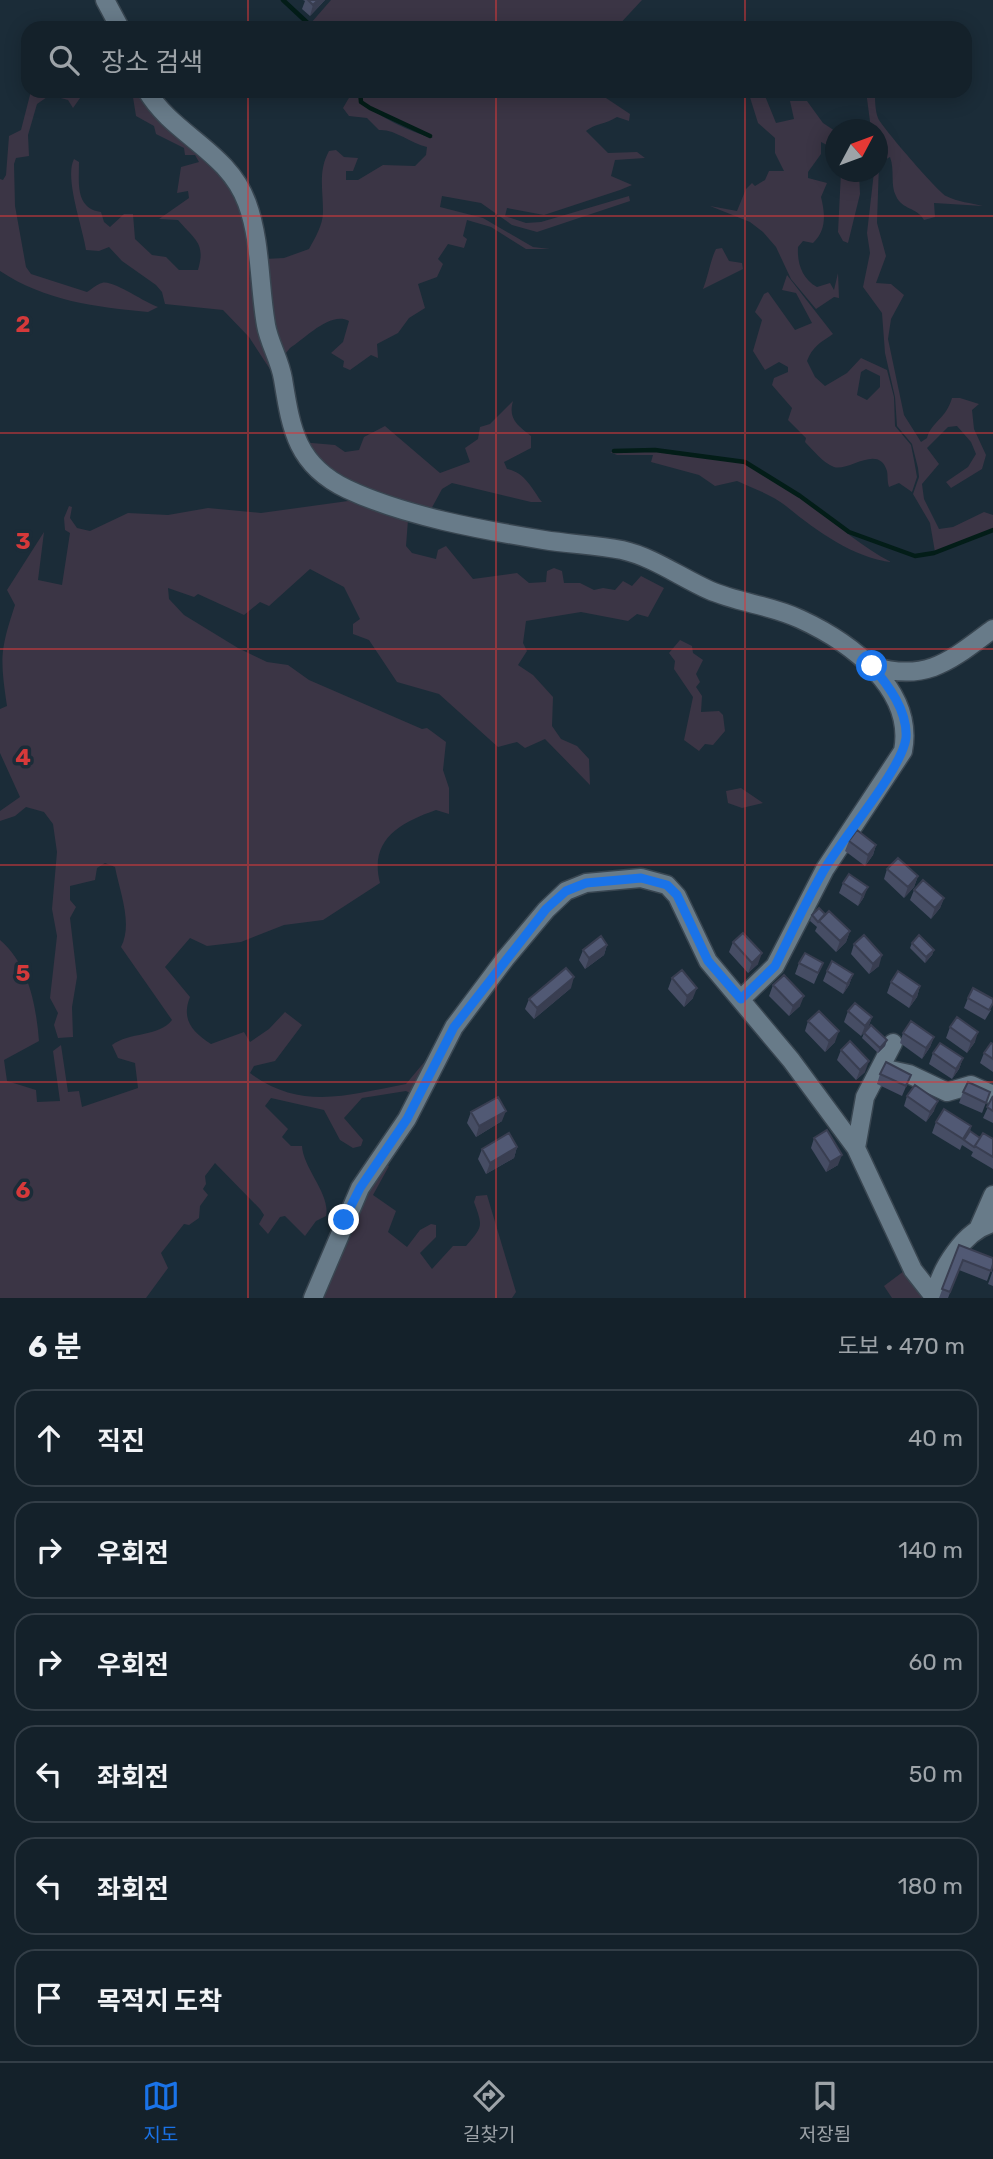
<!DOCTYPE html>
<html lang="ko">
<head>
<meta charset="utf-8">
<style>
  :root { --surface:#14212a; --page:#212e36; --text:#f1f3f6; --muted:#9da3a8; --line:#333e47; --accent:#1a73e8 }
  body { margin:0; font-family:Rubik,"Noto Sans KR",sans-serif; background:var(--page); color:var(--text) }
  .compass { position:absolute; left:825px; top:119px; width:63px; height:63px; border-radius:50%; background:var(--surface); box-shadow:0 4px 18px #0003; rotate:49deg }
  .stop { position:absolute; width:21px; height:21px; margin:-16px; border:5px solid #1a73e8; border-radius:50%; background:#fff }
  .stop.end { background:#1a73e8; border-color:#fff; box-shadow:0 2px 7px #0008 }
  .list { margin:0; padding:0; list-style:none }
  h2 { display:flex; justify-content:space-between; align-items:center; height:91px; margin:0; padding:0 28px; font-size:30px }
  h2 small { font-size:23px; font-weight:400; color:var(--muted) }
  .list li { display:grid; grid-template-columns:46px 1fr auto; gap:21px; align-items:center; box-sizing:border-box; height:98px; margin:0 14px 14px; padding:0 14px; border:2px solid var(--line); border-radius:21px }
  .list b { display:block; font-size:26px; white-space:nowrap }
  .list em { font-size:23px; font-style:normal; color:var(--muted) }
  .icon { flex:none; width:38px; height:38px; fill:none; stroke:currentColor; stroke-width:2; stroke-linecap:round; stroke-linejoin:round }
  .map { position:relative; flex:none; width:993px; height:1298px; overflow:hidden }
  .search { position:absolute; background:var(--surface); box-shadow:0 4px 18px #0003; left:21px; right:21px; top:21px; height:77px; display:flex; align-items:center; gap:18px; box-sizing:border-box; padding:0 24px; border-radius:21px; color:var(--muted); font-size:26px }
  .sheet { height:763px; background:var(--surface) }
  nav { display:flex; justify-content:space-around; align-items:center; box-sizing:border-box; height:98px; border-top:2px solid var(--line); background:var(--surface); font-size:19px; color:var(--muted) }
  nav a { display:grid; justify-items:center; gap:4px }
  nav .on { color:var(--accent) }
  .map>svg:first-child { display:block }
  .green { fill:#3b3545; fill-rule:evenodd }
  .lines { fill:none; stroke-linecap:round; stroke-linejoin:round }
  .stream { stroke:#031d18; stroke-width:4.5 }
  .minor-casing { stroke:#394651; stroke-width:21 }
  .minor { stroke:#687b89; stroke-width:18 }
  .wall { fill:#464d64 }
  .shaded-wall { fill:#393e51 }
  .building { fill:#515974; stroke:#393e51; stroke-width:2 }
  .route { stroke:#1a73e8; stroke-width:9 }
  .grid { fill:none; stroke:#d5393a; stroke-width:2; stroke-opacity:0.55 }
  .grid-label { font-size:23px; text-anchor:middle; font-weight:bold; fill:#d5393a; stroke:#1b2c38; stroke-width:7; stroke-linejoin:round; paint-order:stroke }
</style>
</head>
<body>
<div class="map">
<svg width="993" height="1298" viewBox="0 0 993 1298">
  <rect width="100%" height="100%" fill="#1b2c38"/>
  <path class="green" d="M 331,0 L 642,0 L 616,28 L 315,28 L 311,23 Z
    M 31,91 L 85,91 L 73,108 L 68,100 L 50,95 L 37,104 L 28,135 L 29,156 L 16,158 L 14,164 L 15,206 L 26,267 L 31,274 L 87,292 C 92,289 97,284 102,283 C 112,279 145,303 158,307 L 148,312 C 96,307 45,301 0,271 L 0,179 L 3,180 L 6,175 L 9,136 L 21,130 Z
    M 132,91 L 143,91 L 239,190 L 279,383 L 249,337 L 223,310 L 165,304 L 162,292 L 156,285 L 122,261 L 109,247 L 99,251 L 86,250 C 83,228 64,178 74,159 L 79,162 C 79,183 75,208 101,212 L 104,222 L 110,227 L 124,214 L 133,214 L 135,239 L 152,255 L 166,257 L 179,270 L 198,270 C 206,243 195,240 178,220 L 159,219 L 189,198 L 188,191 L 177,193 L 181,167 L 199,162 L 195,155 L 185,155 L 184,148 L 156,134 L 154,126 L 136,116 Z
    M 353,91 L 359,91 L 360,103 C 381,116 408,132 433,138 L 370,107 L 362,101 L 361,91 L 603,91 L 606,98 L 630,114 L 629,121 L 617,117 C 606,124 594,124 586,131 L 608,153 L 637,152 L 645,158 L 615,160 L 611,176 L 632,185 L 620,190 L 544,215 L 507,208 L 505,216 L 526,223 L 541,222 L 629,196 L 630,201 L 537,232 L 512,225 L 481,203 L 442,196 L 440,207 L 483,218 L 533,247 L 550,249 L 526,249 L 491,227 L 467,220 L 463,236 L 467,239 L 464,248 L 448,244 L 438,259 L 443,264 L 437,277 L 418,284 L 425,308 L 409,318 L 398,333 L 377,344 L 378,358 L 371,355 L 350,370 L 343,367 L 344,361 L 331,353 L 343,342 L 349,321 C 330,311 305,339 290,348 L 286,353 L 285,374 L 267,314 L 265,259 L 284,258 L 309,249 C 315,238 323,225 323,212 C 323,189 318,171 329,151 L 336,150 L 344,157 L 358,158 L 353,171 L 346,171 L 346,180 L 358,180 L 383,165 L 415,166 L 426,155 L 427,147 C 410,143 395,129 379,130 L 367,118 L 349,116 L 343,108 Z
    M 748,91 L 763,91 L 776,123 L 794,119 L 790,101 L 807,101 L 823,123 L 835,131 L 835,163 L 829,146 L 821,142 L 821,154 L 808,172 L 808,178 L 827,183 L 821,197 C 825,213 827,230 813,243 L 803,241 L 798,247 C 797,263 802,279 817,287 L 830,283 L 834,290 L 838,273 L 839,298 L 834,297 L 816,309 L 791,279 L 776,247 L 763,232 L 750,222 L 710,206 L 737,211 L 746,189 L 752,183 L 755,186 L 765,180 L 769,171 L 784,171 L 775,153 L 775,138 L 758,123 Z
    M 866,91 L 875,91 C 875,100 875,110 878,118 C 881,126 938,192 946,196 C 958,202 971,203 983,206 L 934,203 L 935,217 L 924,220 C 917,207 902,210 896,196 C 890,185 895,170 890,157 L 879,163 L 877,223 L 886,256 L 876,283 L 891,284 L 904,295 L 891,319 L 888,339 L 904,415 L 921,442 L 927,438 C 932,421 946,419 952,398 L 960,398 L 979,404 L 972,410 L 974,429 L 986,455 L 982,469 L 951,488 L 946,482 L 968,467 L 976,454 L 971,442 L 957,426 L 948,427 L 927,448 L 939,464 L 922,484 L 924,499 L 939,529 L 953,527 L 984,512 L 993,515 L 993,529 L 935,552 L 930,523 L 913,494 L 919,477 L 918,468 L 912,444 L 897,426 L 895,397 L 885,353 L 882,313 L 863,287 L 870,253 L 867,233 L 874,172 L 878,172 L 878,130 L 871,129 Z
    M 841,172 L 859,173 L 860,194 L 848,243 L 843,241 L 838,232 Z
    M 722,248 L 729,261 L 742,263 L 743,269 L 703,289 C 708,277 711,258 716,249 Z
    M 787,275 L 833,334 C 821,342 812,347 807,361 L 815,377 L 825,386 L 847,373 L 861,358 L 887,370 L 894,397 L 895,426 L 911,445 L 914,460 L 917,477 L 912,492 L 899,483 L 889,487 C 887,481 888,476 887,471 C 879,443 848,472 834,467 C 823,463 813,450 805,442 L 806,438 L 788,420 L 792,408 L 772,385 L 774,378 L 788,372 L 788,367 L 779,362 L 765,370 L 753,351 L 762,320 L 755,312 L 764,294 L 768,292 L 795,330 L 812,323 L 796,293 L 782,290 ZM 866,369 L 880,376 L 880,387 L 867,400 L 857,395 L 861,372 Z
    M 513,401 C 508,419 517,425 531,436 L 531,448 L 504,462 L 507,469 C 525,472 532,489 542,502 L 531,502 L 452,483 L 442,489 L 429,513 L 345,485 L 300,442 L 335,445 L 345,452 L 359,450 L 364,437 L 385,426 L 440,473 L 470,462 L 465,448 L 478,439 L 480,427 L 490,424 Z
    M 655,451 C 684,459 718,452 745,463 C 800,486 839,535 891,562 C 853,558 814,529 786,506 C 773,495 752,488 737,481 L 715,486 L 699,475 L 651,462 L 653,455 L 617,455 L 610,452 Z
    M 353,496 L 408,520 L 406,546 L 412,553 L 436,559 L 438,550 L 446,546 L 473,579 L 517,573 L 529,583 L 546,582 L 547,571 L 554,568 L 562,571 L 564,583 L 580,583 L 594,590 L 603,588 L 615,590 L 623,581 L 632,586 L 641,576 L 664,588 L 648,617 L 637,614 L 628,621 L 581,612 L 526,621 L 523,643 L 527,651 L 518,665 L 533,675 L 553,697 L 552,726 L 561,739 L 577,746 L 589,759 L 590,785 L 545,739 L 525,748 L 517,742 L 498,747 L 439,694 L 397,682 L 369,640 L 353,634 L 353,624 L 360,619 L 344,587 L 310,569 L 269,606 L 260,602 L 244,615 L 198,594 L 194,597 L 168,588 L 169,599 L 184,615 L 238,648 L 267,662 L 288,665 L 309,680 L 422,729 L 427,728 L 446,742 L 443,770 L 449,788 L 449,814 L 436,810 C 399,823 369,840 380,883 L 323,920 L 284,925 L 241,942 L 207,946 L 190,938 L 165,967 L 190,997 C 181,1019 192,1032 211,1044 L 244,1032 L 250,1042 L 269,1029 L 285,1012 L 302,1025 L 275,1061 L 254,1066 L 250,1073 C 301,1111 348,1095 406,1084 L 436,1048 L 406,1115 L 410,1093 L 406,1091 L 362,1098 L 344,1118 L 363,1140 L 361,1146 L 353,1148 L 340,1140 L 324,1110 L 271,1098 L 265,1106 L 288,1129 L 282,1137 L 291,1146 L 302,1146 C 303,1168 331,1195 326,1216 L 316,1221 L 305,1236 L 285,1216 L 280,1217 L 268,1234 L 259,1224 L 264,1215 L 260,1209 L 215,1163 L 205,1176 L 206,1184 L 203,1189 L 208,1195 L 200,1206 L 199,1218 L 189,1225 L 184,1224 L 161,1253 L 168,1268 L 146,1298 L 0,1298 L 0,940 C 29,965 36,1005 39,1041 L 4,1060 L 7,1081 L 36,1090 L 37,1102 L 60,1101 L 53,1051 L 61,1045 L 68,1092 L 79,1091 L 82,1107 L 138,1088 L 135,1063 L 118,1058 L 112,1045 C 129,1032 159,1037 172,1020 L 121,947 C 133,924 120,893 115,867 L 105,863 L 97,868 L 95,880 L 70,886 L 70,900 L 76,907 L 70,918 L 77,977 L 72,1007 L 73,1037 L 58,1038 L 54,1025 L 58,1013 L 50,998 L 57,936 L 52,909 L 57,852 L 53,824 L 44,812 L 26,807 L 15,816 L 0,821 L 0,811 L 20,797 L 0,753 L 0,709 L 7,706 C 0,658 0,651 15,605 L 7,590 L 44,532 L 38,580 L 62,585 L 70,533 L 65,530 L 64,518 L 69,506 L 72,507 L 70,518 L 77,528 L 90,531 L 128,513 L 168,515 L 208,508 L 261,513 L 348,501 Z
    M 680,640 L 692,646 L 693,653 L 703,660 L 696,674 L 700,682 L 696,687 L 702,696 L 701,712 L 719,711 L 723,715 L 725,731 L 713,745 L 705,744 L 699,751 L 684,740 L 693,697 L 674,669 L 675,661 L 669,653 Z
    M 741,788 L 763,803 L 742,808 L 728,803 L 726,791 Z
    M 382,1161 L 389,1166 L 373,1195 L 396,1211 L 388,1232 L 407,1247 L 420,1230 L 431,1224 L 436,1225 L 436,1237 L 420,1253 L 432,1269 L 453,1246 L 466,1246 C 483,1226 483,1227 474,1202 L 476,1196 L 487,1195 L 516,1292 L 512,1298 L 320,1298 L 339,1240 Z
    M 908,1268 L 930,1298 L 892,1298 L 884,1286 Z"/>
  <g class="lines">
    <path class="stream" d="M 283,0 L 313,28
      M 360,91 L 361,102 L 370,108 L 430,136
      M 614,451 L 655,450 L 745,462 L 800,496 L 849,532 L 915,556 L 934,553 L 993,530"/>
    <defs>
      <path id="minor" d="M 105,0 L 120,28
        M 147,91 C 173,135 228,151 247,203 C 261,241 259,285 266,325 C 269,343 280,360 283,379 C 291,428 296,465 347,489 C 404,516 482,530 544,540 C 569,544 596,545 622,550 C 653,557 680,577 709,590 C 738,603 771,605 800,619 C 850,642 915,689 903,751 L 825,869 L 775,966 L 741,999
        M 872,666 C 927,683 951,660 993,629
        M 881,1068 L 909,1074 L 947,1092 L 971,1085 L 993,1095
        M 856,1148 L 865,1097 L 893,1043
        M 979,1227 L 993,1195
        M 313,1298 L 360,1188 L 407,1119 L 454,1027 L 505,959 L 546,910 L 566,891 L 586,883 L 641,878 L 667,885 L 677,896 L 708,961 L 791,1060 L 856,1148 L 913,1270 L 935,1298
        M 935,1298 C 939,1269 965,1230 993,1223"/>
    </defs>
    <use href="#minor" class="minor-casing"/>
    <use href="#minor" class="minor"/>
  </g>
  <path class="wall" d="M 303,0 L 325,0 L 310,16 L 302,9 L 305,1 Z
    M 849,841 L 876,845 L 873,855 L 865,866 L 845,851 Z
    M 887,869 L 918,876 L 914,887 L 904,898 L 884,879 Z
    M 843,883 L 864,897 L 858,906 L 839,893 Z
    M 914,890 L 944,898 L 940,908 L 931,919 L 910,900 Z
    M 825,914 L 850,931 L 846,942 L 836,952 L 815,931 L 817,927 L 810,921 L 812,915 Z
    M 733,942 L 758,964 L 748,973 L 729,952 Z
    M 912,943 L 934,950 L 932,955 L 925,963 L 910,948 Z
    M 854,944 L 879,966 L 869,974 L 851,954 Z
    M 607,945 L 604,955 L 585,969 L 579,960 L 583,950 Z
    M 799,963 L 823,963 L 814,984 L 795,974 Z
    M 827,971 L 853,974 L 849,985 L 843,994 L 823,981 Z
    M 672,978 L 693,998 L 684,1007 L 668,989 Z
    M 891,982 L 920,986 L 917,997 L 909,1008 L 887,993 Z
    M 773,985 L 800,1006 L 789,1016 L 769,996 Z
    M 571,988 L 534,1019 L 525,1009 L 529,999 Z
    M 968,998 L 991,1010 L 985,1020 L 964,1008 Z
    M 848,1011 L 872,1017 L 868,1028 L 861,1036 L 844,1022 Z
    M 808,1021 L 835,1042 L 825,1052 L 805,1031 Z
    M 950,1027 L 975,1042 L 967,1053 L 946,1038 Z
    M 864,1033 L 887,1040 L 885,1046 L 878,1053 L 862,1038 Z
    M 903,1033 L 934,1037 L 930,1047 L 922,1059 L 900,1043 Z
    M 993,1044 L 993,1072 L 980,1063 L 984,1053 Z
    M 841,1050 L 865,1072 L 856,1080 L 837,1060 Z
    M 933,1053 L 963,1058 L 959,1069 L 952,1079 L 929,1064 Z
    M 880,1074 L 911,1075 L 902,1096 L 877,1084 Z
    M 963,1092 L 990,1092 L 982,1113 L 959,1103 Z
    M 907,1096 L 934,1111 L 926,1122 L 904,1106 Z
    M 993,1096 L 993,1123 L 983,1118 Z
    M 471,1112 L 502,1121 L 476,1137 L 467,1123 Z
    M 936,1122 L 971,1126 L 970,1131 L 980,1138 L 993,1139 L 993,1169 L 971,1156 L 973,1152 L 962,1145 L 960,1150 L 932,1133 Z
    M 814,1138 L 838,1165 L 826,1172 L 811,1148 Z
    M 517,1147 L 514,1158 L 486,1174 L 478,1159 L 482,1149 Z
    M 959,1245 L 993,1264 L 987,1281 L 959,1270 L 948,1298 L 939,1298 Z
    M 993,1270 L 993,1286 L 988,1284 Z"/>
  <path class="shaded-wall" d="M 318,0 L 325,0 L 310,16 L 313,5 Z
    M 876,845 L 873,855 L 865,866 L 868,855 Z
    M 918,876 L 914,887 L 904,898 L 908,887 Z
    M 868,887 L 864,897 L 858,906 L 862,895 Z
    M 944,898 L 940,908 L 931,919 L 935,908 Z
    M 850,931 L 846,942 L 836,952 L 840,941 Z
    M 607,945 L 604,955 L 585,969 L 589,958 Z
    M 934,950 L 932,955 L 925,963 L 926,957 Z
    M 762,953 L 758,964 L 748,973 L 752,963 Z
    M 882,955 L 879,966 L 869,974 L 873,964 Z
    M 853,974 L 849,985 L 843,994 L 847,984 Z
    M 574,977 L 571,988 L 534,1019 L 537,1008 Z
    M 920,986 L 917,997 L 909,1008 L 913,997 Z
    M 697,988 L 693,998 L 684,1007 L 687,996 Z
    M 804,996 L 800,1006 L 789,1016 L 793,1006 Z
    M 872,1017 L 868,1028 L 861,1036 L 865,1026 Z
    M 839,1031 L 835,1042 L 825,1052 L 829,1041 Z
    M 978,1032 L 975,1042 L 967,1053 L 971,1042 Z
    M 934,1037 L 930,1047 L 922,1059 L 926,1048 Z
    M 887,1040 L 885,1046 L 878,1053 L 880,1048 Z
    M 963,1058 L 959,1069 L 952,1079 L 956,1069 Z
    M 869,1061 L 865,1072 L 856,1080 L 860,1070 Z
    M 938,1101 L 934,1111 L 926,1122 L 930,1112 Z
    M 506,1111 L 502,1121 L 476,1137 L 479,1126 Z
    M 517,1147 L 514,1158 L 486,1174 L 490,1163 Z
    M 842,1155 L 838,1165 L 826,1172 L 830,1162 Z"/>
  <path class="building" d="M 308,0 L 318,0 L 313,5 Z
    M 857,830 L 876,845 L 868,855 L 849,841 Z
    M 898,858 L 918,876 L 908,887 L 887,869 Z
    M 849,874 L 868,887 L 862,895 L 843,883 Z
    M 923,880 L 944,898 L 935,908 L 914,890 Z
    M 819,908 L 825,914 L 818,922 L 812,915 Z
    M 829,911 L 850,931 L 840,941 L 819,921 Z
    M 743,933 L 762,953 L 752,963 L 733,942 Z
    M 864,935 L 882,955 L 873,964 L 854,944 Z
    M 919,935 L 934,950 L 926,957 L 912,943 Z
    M 601,936 L 607,945 L 589,958 L 583,950 Z
    M 805,953 L 823,963 L 818,973 L 799,963 Z
    M 832,961 L 853,974 L 847,984 L 827,971 Z
    M 566,968 L 574,977 L 537,1008 L 529,999 Z
    M 682,970 L 697,988 L 687,996 L 672,978 Z
    M 898,971 L 920,986 L 913,997 L 891,982 Z
    M 784,975 L 804,996 L 793,1006 L 773,985 Z
    M 973,988 L 993,999 L 993,1003 L 989,1010 L 968,998 Z
    M 855,1003 L 872,1017 L 865,1026 L 848,1011 Z
    M 819,1011 L 839,1031 L 829,1041 L 808,1021 Z
    M 957,1017 L 978,1032 L 971,1042 L 950,1027 Z
    M 911,1021 L 934,1037 L 926,1048 L 903,1033 Z
    M 871,1025 L 887,1040 L 880,1048 L 864,1033 Z
    M 850,1041 L 869,1061 L 860,1070 L 841,1050 Z
    M 940,1043 L 963,1058 L 956,1069 L 933,1053 Z
    M 991,1043 L 993,1044 L 993,1059 L 984,1053 Z
    M 886,1062 L 911,1075 L 906,1086 L 880,1074 Z
    M 968,1082 L 990,1092 L 986,1103 L 963,1092 Z
    M 915,1085 L 938,1101 L 930,1112 L 907,1096 Z
    M 993,1096 L 993,1111 L 987,1107 Z
    M 498,1097 L 506,1111 L 479,1126 L 471,1112 Z
    M 944,1109 L 971,1126 L 963,1139 L 936,1122 Z
    M 827,1130 L 842,1155 L 830,1162 L 814,1138 Z
    M 970,1131 L 980,1138 L 974,1147 L 964,1140 Z
    M 509,1133 L 517,1147 L 490,1163 L 482,1149 Z
    M 983,1133 L 993,1139 L 993,1157 L 975,1146 Z
    M 959,1245 L 993,1258 L 993,1264 L 991,1271 L 963,1260 L 950,1292 L 942,1289 Z"/>
  <g class="lines">
    <path class="route" d="M 344,1220 L 360,1188 L 407,1119 L 454,1027 L 546,909 L 566,891 L 586,883 L 641,878 L 667,885 L 677,895 L 708,961 L 741,999 L 775,966 C 791,934 806,901 824,870 C 843,837 902,769 906,738 C 908,711 888,685 872,666"/>
  </g>
  <path class="grid" d="M 248,0 L 248,28M 496,0 L 496,28M 745,0 L 745,28M 248,91 L 248,1298M 496,91 L 496,1298M 745,91 L 745,1298M 0,216 L 993,216M 0,433 L 993,433M 0,649 L 993,649M 0,865 L 993,865M 0,1082 L 993,1082"/>
  <g class="grid-label">
    <text x="23" y="332">2</text>
    <text x="23" y="549">3</text>
    <text x="23" y="765">4</text>
    <text x="23" y="981">5</text>
    <text x="23" y="1198">6</text>
  </g>
</svg>
<svg class="compass" viewBox="-18 -18 36 36"><path d="M0-13l5 13h-10z" fill="#e53935"/><path d="M0 13l5-13h-10z" fill="#9da3a8"/></svg>
<div class="stop" style="left:872px;top:666px"></div>
<div class="stop end" style="left:344px;top:1220px"></div>
<div class="search"><svg class="icon" aria-label="search" viewBox="0 0 24 24"><circle cx="10" cy="10" r="6"/><path d="M15 15l6 6"/></svg>장소 검색</div>
</div>
<section class="sheet">
<h2>6 분<small>도보 · 470 m</small></h2>
<ul class="list">
<li><svg class="icon" aria-label="ahead" viewBox="0 0 24 24"><path d="M12 20V5M6 11l6-6 6 6"/></svg><div><b>직진</b></div><em>40 m</em></li>
<li><svg class="icon" aria-label="right" viewBox="0 0 24 24"><path d="M7 20v-9h11M14 6l5 5-5 5"/></svg><div><b>우회전</b></div><em>140 m</em></li>
<li><svg class="icon" aria-label="right" viewBox="0 0 24 24"><path d="M7 20v-9h11M14 6l5 5-5 5"/></svg><div><b>우회전</b></div><em>60 m</em></li>
<li><svg class="icon" aria-label="left" viewBox="0 0 24 24"><path d="M17 20v-9H6M10 6l-5 5 5 5"/></svg><div><b>좌회전</b></div><em>50 m</em></li>
<li><svg class="icon" aria-label="left" viewBox="0 0 24 24"><path d="M17 20v-9H6M10 6l-5 5 5 5"/></svg><div><b>좌회전</b></div><em>180 m</em></li>
<li><svg class="icon" aria-label="arrive" viewBox="0 0 24 24"><path d="M6 21V4h12l-3 4 3 4H6"/></svg><div><b>목적지 도착</b></div></li>
</ul>
</section>
<nav>
<a class="on"><svg class="icon" aria-label="map" viewBox="0 0 24 24"><path d="M3 6l6-2 6 2 6-2v14l-6 2-6-2-6 2zM9 4v14M15 6v14"/></svg>지도</a>
<a><svg class="icon" aria-label="directions" viewBox="0 0 24 24"><path d="M12 3l9 9-9 9-9-9zM9 14v-3h6M13 9l2 2-2 2"/></svg>길찾기</a>
<a><svg class="icon" aria-label="saved" viewBox="0 0 24 24"><path d="M7 4h10v16l-5-4-5 4z"/></svg>저장됨</a>
</nav>
</body>
</html>
